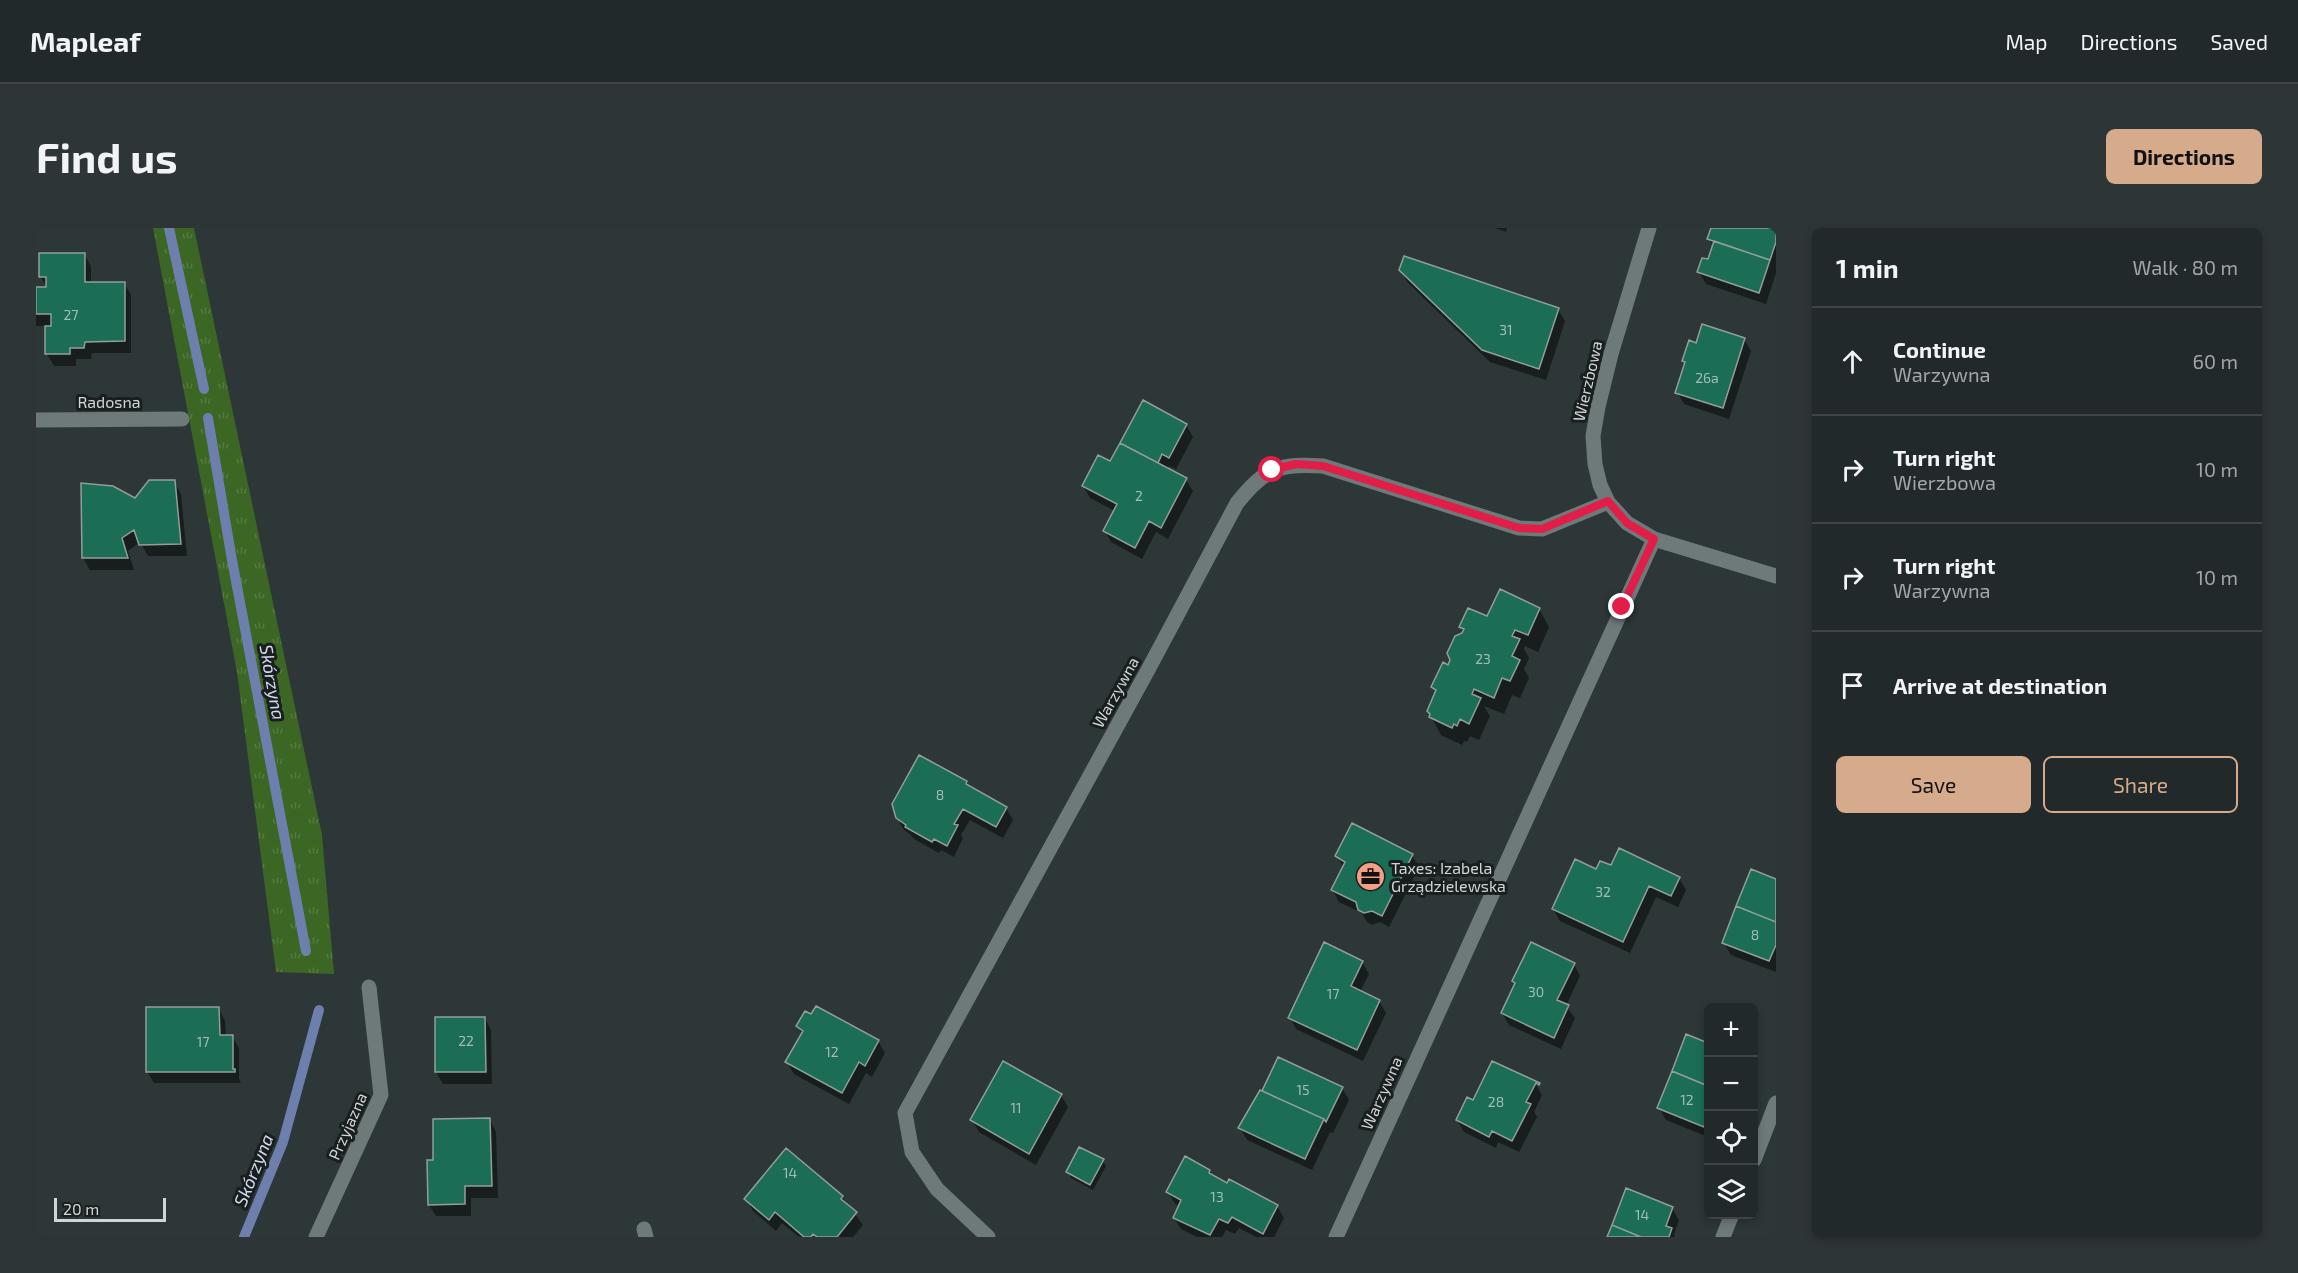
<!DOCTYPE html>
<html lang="en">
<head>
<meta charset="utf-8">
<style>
  :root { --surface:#22292a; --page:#2e3536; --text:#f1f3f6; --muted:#a2a6a8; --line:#3f4547; --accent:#d6ab8b }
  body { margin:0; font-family:"Exo 2",sans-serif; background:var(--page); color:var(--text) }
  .controls { position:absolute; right:18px; bottom:18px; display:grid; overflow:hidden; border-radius:9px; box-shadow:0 3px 9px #0003 }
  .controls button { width:54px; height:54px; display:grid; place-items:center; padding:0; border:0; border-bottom:2px solid var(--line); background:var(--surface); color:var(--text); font:30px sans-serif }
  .scale { position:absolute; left:18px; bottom:15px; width:112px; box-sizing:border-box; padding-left:6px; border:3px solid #d0d6d7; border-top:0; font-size:16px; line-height:21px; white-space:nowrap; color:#d0d6d7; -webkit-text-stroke:4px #191e1e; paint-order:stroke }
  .stop { position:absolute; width:18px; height:18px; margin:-14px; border:4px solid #e11d48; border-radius:50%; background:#fff }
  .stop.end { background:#e11d48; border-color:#fff; box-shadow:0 2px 6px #0008 }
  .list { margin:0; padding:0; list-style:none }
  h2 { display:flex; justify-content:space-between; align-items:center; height:78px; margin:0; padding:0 24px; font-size:26px }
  h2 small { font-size:20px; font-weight:400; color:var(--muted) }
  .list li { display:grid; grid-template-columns:39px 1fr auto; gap:18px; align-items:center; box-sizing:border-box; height:108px; padding:0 24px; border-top:2px solid var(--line) }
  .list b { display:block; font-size:22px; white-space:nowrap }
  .list p { margin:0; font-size:20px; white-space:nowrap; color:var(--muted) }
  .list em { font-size:20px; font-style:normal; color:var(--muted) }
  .actions { display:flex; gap:12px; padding:18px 24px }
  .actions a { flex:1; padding:14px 0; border:2px solid var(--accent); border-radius:9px; text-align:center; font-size:21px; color:var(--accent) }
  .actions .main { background:var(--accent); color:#111 }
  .icon { flex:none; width:33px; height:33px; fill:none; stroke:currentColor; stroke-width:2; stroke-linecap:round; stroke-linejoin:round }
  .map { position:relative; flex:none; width:1740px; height:1009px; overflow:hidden; border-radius:9px }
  header { display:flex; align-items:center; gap:36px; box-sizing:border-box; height:84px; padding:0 30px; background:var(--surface); border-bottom:2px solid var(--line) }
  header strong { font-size:28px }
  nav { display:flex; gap:33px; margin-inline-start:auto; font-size:21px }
  .intro { display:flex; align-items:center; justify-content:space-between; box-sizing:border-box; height:144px; padding:0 36px }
  h1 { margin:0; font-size:42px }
  .button { padding:15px 27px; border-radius:9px; background:var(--accent); color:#111; font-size:21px; font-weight:700 }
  main { display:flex; gap:36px; padding:0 36px }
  aside { flex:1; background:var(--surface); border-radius:9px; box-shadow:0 3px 9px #0003 }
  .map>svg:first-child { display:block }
  .grass { fill:url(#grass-tufts) }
  .shadow { fill:#0007 }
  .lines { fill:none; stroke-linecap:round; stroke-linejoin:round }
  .stream { stroke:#6d7fac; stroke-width:10 }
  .building { fill:#1b6d55; stroke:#939e99; stroke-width:1.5 }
  .street { stroke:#6e797a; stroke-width:15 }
  .route { stroke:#e11d48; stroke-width:8 }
  .labels { text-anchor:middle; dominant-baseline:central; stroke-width:6; stroke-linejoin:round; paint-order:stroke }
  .number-label { font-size:14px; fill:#a3bcb6 }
  .street-label { font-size:16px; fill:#d0d6d7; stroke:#191e1e }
  .poi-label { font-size:16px; fill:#d0d6d7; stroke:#191e1e; text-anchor:start }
  .water-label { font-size:18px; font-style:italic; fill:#d3dbee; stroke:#191e1e }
</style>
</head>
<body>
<header>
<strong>Mapleaf</strong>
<nav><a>Map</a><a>Directions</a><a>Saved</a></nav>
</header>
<div class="intro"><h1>Find us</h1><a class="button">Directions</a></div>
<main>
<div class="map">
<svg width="1740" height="1009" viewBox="0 0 1740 1009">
  <defs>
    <pattern id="grass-tufts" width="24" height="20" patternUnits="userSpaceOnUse" patternTransform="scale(1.5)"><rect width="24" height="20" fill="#3b6623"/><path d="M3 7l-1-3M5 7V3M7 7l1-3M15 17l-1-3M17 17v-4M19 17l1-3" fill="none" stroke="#567b42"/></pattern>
  </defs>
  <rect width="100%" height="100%" fill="#2d3738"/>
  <path class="grass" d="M 117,0 L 158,0 L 286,607 L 298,746 L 240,744 L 201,444 Z"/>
  <path class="shadow" d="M 1459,0 L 1471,0 L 1470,4 Z
    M 1676,0 L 1740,0 L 1740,45 L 1730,76 L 1670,56 L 1663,44 L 1673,33 L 1678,19 L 1673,11 Z
    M 48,26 L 55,38 L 55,55 L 88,55 L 95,67 L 95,125 L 56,125 L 55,131 L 40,131 L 40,138 L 18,138 L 11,126 L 11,98 L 0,98 L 0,60 L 11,60 L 4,48 Z
    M 1364,42 L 1522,81 L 1529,93 L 1510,152 L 1454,134 L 1371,54 Z
    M 1708,111 L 1715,123 L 1693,191 L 1648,176 L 1641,164 L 1650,136 L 1648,133 L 1661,117 Z
    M 1150,197 L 1157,209 L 1140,241 L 1133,238 L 1131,241 L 1150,252 L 1157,263 L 1132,311 L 1120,304 L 1106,331 L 1075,314 L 1069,303 L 1079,283 L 1054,270 L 1047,258 L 1075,235 Z
    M 138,254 L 145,266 L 151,328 L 112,328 L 104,314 L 92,323 L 98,342 L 54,342 L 47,330 L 100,272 Z
    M 1503,381 L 1513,399 L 1502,424 L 1489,418 L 1488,421 L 1493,430 L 1488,441 L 1493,450 L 1484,470 L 1476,467 L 1468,486 L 1448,478 L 1454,488 L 1443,512 L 1434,508 L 1431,514 L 1428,513 L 1426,517 L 1405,507 L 1392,483 L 1400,465 L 1397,459 L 1412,438 L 1428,404 L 1425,398 L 1452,390 Z
    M 930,555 L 933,560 L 970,580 L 977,592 L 967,610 L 934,592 L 925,607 L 927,610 L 918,629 L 905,622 L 903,625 L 878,611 L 874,606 L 868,602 L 861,590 Z
    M 1376,627 L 1383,639 L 1353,699 L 1344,694 L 1336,697 L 1331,694 L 1326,685 L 1303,674 L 1297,662 L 1308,640 L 1301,628 Z
    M 1576,639 L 1643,650 L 1650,662 L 1642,679 L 1620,669 L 1594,725 L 1524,693 L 1517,681 L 1561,643 Z
    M 1740,653 L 1740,744 L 1695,727 L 1688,715 Z
    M 1326,734 L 1333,746 L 1324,764 L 1343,773 L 1350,785 L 1327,833 L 1260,801 L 1254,789 Z
    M 1538,736 L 1544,748 L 1530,778 L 1539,790 L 1525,821 L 1473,797 L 1466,785 L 1480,757 L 1478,753 Z
    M 781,780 L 842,813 L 849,825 L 836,849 L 830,845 L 813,876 L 758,846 L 751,834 L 766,806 L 762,798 L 776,788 Z
    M 183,781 L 189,793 L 190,808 L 196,808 L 203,820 L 203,851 L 205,855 L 118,855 L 111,843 Z
    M 401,790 L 449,790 L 455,802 L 456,856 L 407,856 L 400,844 Z
    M 1651,808 L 1672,817 L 1672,909 L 1630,892 L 1623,880 Z
    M 1499,855 L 1506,867 L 1498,884 L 1501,889 L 1483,924 L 1462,914 L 1460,920 L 1428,904 L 1421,892 L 1437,874 Z
    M 1306,860 L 1313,872 L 1297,905 L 1294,904 L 1276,942 L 1211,912 L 1204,900 Z
    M 1025,867 L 1032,879 L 1000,937 L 943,904 L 936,892 Z
    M 454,892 L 460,904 L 462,970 L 435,970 L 435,988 L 400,988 L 393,977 L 399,934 Z
    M 1066,932 L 1070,938 L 1057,962 L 1035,950 L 1032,944 Z
    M 1173,943 L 1177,949 L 1191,957 L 1241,978 L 1248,990 L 1238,1009 L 1220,1009 L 1203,1000 L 1199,1006 L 1190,1002 L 1186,1009 L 1161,1009 L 1145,1001 L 1138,990 L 1144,978 L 1139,976 L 1132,964 Z
    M 806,969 L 827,997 L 817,1009 L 763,1009 L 746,995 L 740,1003 L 717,983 L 710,971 Z
    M 1636,980 L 1643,992 L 1638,1006 L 1639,1009 L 1573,1009 Z"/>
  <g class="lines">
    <path class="stream" d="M 133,0 L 168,161
      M 172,190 L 196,332 L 270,723
      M 208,1009 L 247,914 L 283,782"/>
  </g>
  <path class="building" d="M 1675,0 L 1740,0 L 1740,14 L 1734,32 L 1671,11 Z
    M 1678,13 L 1734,32 L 1723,65 L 1661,44 L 1666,30 L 1672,31 Z
    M 3,25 L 49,25 L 49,54 L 89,54 L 89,113 L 49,114 L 48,120 L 34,120 L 34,126 L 9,126 L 9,98 L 15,98 L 15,86 L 0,86 L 0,59 L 10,59 L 10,49 L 3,49 Z
    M 1368,28 L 1523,80 L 1503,141 L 1446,122 L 1363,42 Z
    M 1666,96 L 1709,110 L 1687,180 L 1639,165 L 1649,134 L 1646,133 L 1653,112 L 1660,115 Z
    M 1107,172 L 1151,196 L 1133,230 L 1126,226 L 1122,235 L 1084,215 Z
    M 1084,215 L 1151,250 L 1125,300 L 1113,293 L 1099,320 L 1067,303 L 1081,276 L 1046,258 L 1062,227 L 1074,233 Z
    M 113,252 L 139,252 L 145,316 L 103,317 L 98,302 L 86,310 L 92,330 L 46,330 L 45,255 L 77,258 L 99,270 Z
    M 1464,361 L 1504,380 L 1492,407 L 1479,402 L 1476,408 L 1484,411 L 1476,428 L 1484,432 L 1474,453 L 1466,450 L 1458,470 L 1438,461 L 1436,466 L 1445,470 L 1433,496 L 1424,491 L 1421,498 L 1418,496 L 1416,500 L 1393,489 L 1394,486 L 1391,483 L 1400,462 L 1395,459 L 1407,434 L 1412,437 L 1414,432 L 1411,425 L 1419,408 L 1426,405 L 1428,401 L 1423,399 L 1432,380 L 1451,388 Z
    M 883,527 L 931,553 L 930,556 L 971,579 L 960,599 L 927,581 L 918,596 L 922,597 L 911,618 L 898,611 L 896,614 L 869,599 L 870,597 L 860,590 L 856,576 Z
    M 1316,595 L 1377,626 L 1346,688 L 1336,683 L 1328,685 L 1322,682 L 1320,674 L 1295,662 L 1309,634 L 1299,628 Z
    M 1583,620 L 1644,649 L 1635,668 L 1613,658 L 1587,714 L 1516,681 L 1539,631 L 1560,641 L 1564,633 L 1575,637 Z
    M 1715,641 L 1740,651 L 1740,694 L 1700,678 Z
    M 1700,678 L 1740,694 L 1740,717 L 1733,733 L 1686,715 Z
    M 1288,714 L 1327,733 L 1315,758 L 1344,772 L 1321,822 L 1252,790 Z
    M 1495,714 L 1539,735 L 1521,772 L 1533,777 L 1518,810 L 1465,785 L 1479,755 L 1476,753 Z
    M 780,778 L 843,812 L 829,838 L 823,834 L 806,865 L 749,834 L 767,803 L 760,798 L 769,783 L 775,786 Z
    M 110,779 L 183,779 L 184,807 L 197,807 L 197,841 L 199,841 L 199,844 L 110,844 Z
    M 399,789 L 449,789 L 450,844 L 399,844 Z
    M 1650,806 L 1672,815 L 1672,858 L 1636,843 Z
    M 1242,829 L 1307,859 L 1290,894 L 1288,891 L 1226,863 Z
    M 967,833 L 1026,866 L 993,926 L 934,892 Z
    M 1456,833 L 1504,855 L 1503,857 L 1500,855 L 1490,874 L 1495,876 L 1476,913 L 1456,903 L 1453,909 L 1420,892 L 1431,869 L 1437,872 Z
    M 1636,843 L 1672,858 L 1672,887 L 1668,899 L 1621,880 Z
    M 1224,862 L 1288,891 L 1269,931 L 1202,900 Z
    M 454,890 L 456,958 L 429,958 L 429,976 L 392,977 L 391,932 L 397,932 L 397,891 Z
    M 1043,919 L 1068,931 L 1054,957 L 1030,944 Z
    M 750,920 L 807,968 L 805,971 L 821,984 L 801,1009 L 781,1009 L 777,1006 L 775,1009 L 768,1009 L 739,984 L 733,992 L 708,971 Z
    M 1149,928 L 1174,942 L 1173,945 L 1191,955 L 1193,951 L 1242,977 L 1227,1006 L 1196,989 L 1192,995 L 1183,991 L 1174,1007 L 1137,990 L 1145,972 L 1130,964 Z
    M 1590,960 L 1637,979 L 1630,998 L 1636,1000 L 1633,1009 L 1605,1009 L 1576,997 Z
    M 1576,997 L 1605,1009 L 1571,1009 Z"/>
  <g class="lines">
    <path class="street" d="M 1613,0 L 1575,126 L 1562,179 L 1557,208 L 1559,236 L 1564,257 L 1572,274 L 1591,295 L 1618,311 L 1740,348
      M 0,192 L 146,191
      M 1718,932 L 1740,875
      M 608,1001 L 610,1009
      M 280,1009 L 345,867 L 333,759
      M 952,1009 L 901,961 L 876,924 L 869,885 L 1113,440 L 1201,275 C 1229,240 1243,235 1287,238 L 1483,300 L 1506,301 L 1572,274
      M 1300,1009 L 1618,311
      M 1687,1009 L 1696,986"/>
  </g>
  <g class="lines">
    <path class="route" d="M 1236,242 L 1260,236 L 1287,238 L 1483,300 L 1506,301 L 1572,273 L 1591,295 L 1618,311 L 1586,379"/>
  </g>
  <defs>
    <symbol id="office-disc" viewBox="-11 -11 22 22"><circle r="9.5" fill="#f39f85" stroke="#191e1e"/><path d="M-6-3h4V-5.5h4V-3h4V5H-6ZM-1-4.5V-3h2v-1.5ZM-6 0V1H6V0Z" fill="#111"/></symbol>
  </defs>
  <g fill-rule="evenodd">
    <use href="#office-disc" x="1318" y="632" width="33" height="33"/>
  </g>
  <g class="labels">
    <g class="number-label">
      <text x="35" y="86">27</text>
      <text x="1470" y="101">31</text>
      <text x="1671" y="149">26a</text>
      <text x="1103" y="267">2</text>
      <text x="1447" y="430">23</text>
      <text x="904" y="566">8</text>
      <text x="1567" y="663">32</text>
      <text x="1719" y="706">8</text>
      <text x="1500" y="763">30</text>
      <text x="1297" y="765">17</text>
      <text x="430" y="812">22</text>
      <text x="167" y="813">17</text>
      <text x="796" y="823">12</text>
      <text x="1267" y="861">15</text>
      <text x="1651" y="871">12</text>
      <text x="1460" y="873">28</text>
      <text x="980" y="879">11</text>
      <text x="754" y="944">14</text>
      <text x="1181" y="968">13</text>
      <text x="1606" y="986">14</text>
    </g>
    <g class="street-label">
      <text transform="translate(1551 153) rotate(-77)">Wierzbowa</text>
      <text x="73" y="173">Radosna</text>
      <text transform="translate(1079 464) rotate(-61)">Warzywna</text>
      <text transform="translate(1345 865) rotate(-66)">Warzywna</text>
      <text transform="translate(311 898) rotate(-66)">Przyjazna</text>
    </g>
    <g class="poi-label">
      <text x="1355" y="639">Taxes: Izabela<tspan x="1355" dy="18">Grządzielewska</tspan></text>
    </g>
    <g class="water-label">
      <text transform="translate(237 454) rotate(80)">Skórzyna</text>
      <text transform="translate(217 942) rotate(-68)">Skórzyna</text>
    </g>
  </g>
</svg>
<div class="controls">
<button>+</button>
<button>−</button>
<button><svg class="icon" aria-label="locate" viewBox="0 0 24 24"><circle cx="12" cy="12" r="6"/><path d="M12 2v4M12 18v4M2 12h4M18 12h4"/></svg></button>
<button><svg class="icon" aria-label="layers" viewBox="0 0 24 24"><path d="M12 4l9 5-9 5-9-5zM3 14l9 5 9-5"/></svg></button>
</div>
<div class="scale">20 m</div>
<div class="stop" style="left:1236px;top:242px"></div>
<div class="stop end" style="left:1586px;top:379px"></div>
</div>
<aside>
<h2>1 min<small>Walk · 80 m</small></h2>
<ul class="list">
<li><svg class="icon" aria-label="ahead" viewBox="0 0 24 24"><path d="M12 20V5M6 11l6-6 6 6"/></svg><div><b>Continue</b><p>Warzywna</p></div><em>60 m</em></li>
<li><svg class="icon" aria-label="right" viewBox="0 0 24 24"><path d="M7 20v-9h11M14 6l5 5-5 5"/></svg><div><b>Turn right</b><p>Wierzbowa</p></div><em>10 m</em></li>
<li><svg class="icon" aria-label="right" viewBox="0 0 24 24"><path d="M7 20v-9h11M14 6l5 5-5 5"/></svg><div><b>Turn right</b><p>Warzywna</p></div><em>10 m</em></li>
<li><svg class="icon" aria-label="arrive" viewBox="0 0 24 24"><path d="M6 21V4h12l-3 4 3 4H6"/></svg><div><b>Arrive at destination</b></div></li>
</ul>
<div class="actions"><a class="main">Save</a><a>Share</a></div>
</aside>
</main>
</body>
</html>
